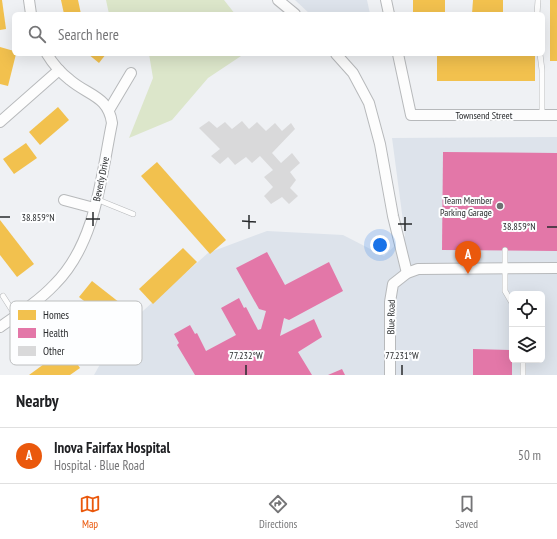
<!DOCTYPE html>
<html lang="en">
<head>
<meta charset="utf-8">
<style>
  body { margin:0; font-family:"PT Sans Narrow",sans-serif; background:#f6f6f6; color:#202124 }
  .controls { position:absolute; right:12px; bottom:12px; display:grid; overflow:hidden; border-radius:6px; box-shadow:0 4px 16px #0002 }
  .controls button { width:36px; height:36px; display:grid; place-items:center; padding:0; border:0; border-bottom:1px solid #e0e0e0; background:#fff; color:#202124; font:20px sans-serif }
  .you { position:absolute; left:380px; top:245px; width:14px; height:14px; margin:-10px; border:3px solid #fff; border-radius:50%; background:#1a73e8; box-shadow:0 0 0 6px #1a73e833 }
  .badge { display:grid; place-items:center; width:26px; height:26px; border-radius:50%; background:#ea580c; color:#fff; font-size:13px; font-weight:700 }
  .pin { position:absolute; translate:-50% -33px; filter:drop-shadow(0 1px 2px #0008) }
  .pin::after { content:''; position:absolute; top:21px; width:14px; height:12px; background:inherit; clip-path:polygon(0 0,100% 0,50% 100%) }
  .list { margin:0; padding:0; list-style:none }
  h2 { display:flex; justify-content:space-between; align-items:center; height:52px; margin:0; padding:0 16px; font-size:17px }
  h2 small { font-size:13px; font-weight:400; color:#757577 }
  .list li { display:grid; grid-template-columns:26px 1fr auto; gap:12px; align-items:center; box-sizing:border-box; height:56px; padding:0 16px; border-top:1px solid #e0e0e0 }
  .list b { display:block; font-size:15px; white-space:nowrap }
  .list p { margin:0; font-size:13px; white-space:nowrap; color:#757577 }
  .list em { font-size:13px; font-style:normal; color:#757577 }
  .icon { flex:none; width:22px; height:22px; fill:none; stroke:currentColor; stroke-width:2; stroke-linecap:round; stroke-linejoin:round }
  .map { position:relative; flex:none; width:557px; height:375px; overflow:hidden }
  .search { position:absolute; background:#fff; box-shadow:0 4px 16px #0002; left:12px; right:12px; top:12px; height:44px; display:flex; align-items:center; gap:10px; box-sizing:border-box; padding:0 14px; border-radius:6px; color:#757577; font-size:15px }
  .sheet { height:108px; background:#fff }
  nav { display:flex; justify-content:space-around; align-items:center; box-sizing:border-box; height:56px; border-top:1px solid #e0e0e0; background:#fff; font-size:11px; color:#757577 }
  nav a { display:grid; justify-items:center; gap:2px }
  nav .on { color:#ea580c }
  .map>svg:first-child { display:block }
</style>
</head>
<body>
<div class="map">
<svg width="557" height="375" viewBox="0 0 557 375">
  <rect width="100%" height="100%" fill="#eff1f4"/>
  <g fill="#dde3eb" fill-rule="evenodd">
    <polygon points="295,0 367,0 370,14 310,14"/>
    <path d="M557,137V375H94L117,334L208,253L267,231L343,235L384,256L405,236L392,138ZM512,294H542V360H512Z"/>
  </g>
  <g fill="#dce6ca">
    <polygon points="106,0 224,0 235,14 109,14"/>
    <polygon points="149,54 244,54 208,78 172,120 129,138 153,78"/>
  </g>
  <g fill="#f2c14e">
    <polygon points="0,0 2,0 6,29 0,30"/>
    <polygon points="61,0 78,0 81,14 64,14"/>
    <rect x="413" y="0" width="32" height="14"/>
    <polygon points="473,0 503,0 503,14 472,14"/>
    <rect x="550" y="0" width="7" height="61"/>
    <polygon points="0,47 14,51 14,54 16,54 8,86 0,84"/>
    <polygon points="88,54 106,54 99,63"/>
    <rect x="437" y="54" width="98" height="27"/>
    <polygon points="58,107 69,120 40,145 29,132"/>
    <polygon points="26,143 37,158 14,174 3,159"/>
    <polygon points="157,162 226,240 210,254 141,176"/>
    <polygon points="0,220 34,264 17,277 0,255"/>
    <polygon points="183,248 197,262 153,304 139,289"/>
    <polygon points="92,281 129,310 116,326 79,297"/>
    <polygon points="66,348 80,368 70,375 29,375"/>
  </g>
  <g fill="#e377a8">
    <polygon points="443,152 557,153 557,251 442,250"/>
    <polygon points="267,252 285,285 329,262 343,291 289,320 284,318 280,336 314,319 322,337 298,352 312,375 195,375 177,345 179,343 174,334 190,325 195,334 197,333 206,351 236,335 221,308 239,298 244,308 246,307 258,330 261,329 266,311 259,309 236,268"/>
    <polygon points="473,349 512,350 512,375 473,375"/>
    <polygon points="342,369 345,375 328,375"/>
  </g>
  <polygon fill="#d9d9da" points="209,121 217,128 225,122 232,129 242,121 249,129 257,122 266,131 275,123 282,131 291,123 295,129 272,153 281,163 292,153 300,163 290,172 296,180 290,188 298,196 289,204 282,197 271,204 264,196 273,187 264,177 273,170 260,156 252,163 246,157 235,165 228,157 220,164 211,156 220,149 199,128"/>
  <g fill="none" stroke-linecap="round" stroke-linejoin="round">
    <defs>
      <g id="lane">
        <polyline points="537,14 538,0"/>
        <polyline points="540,54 542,70 542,115"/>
        <polyline points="96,199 133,214"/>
        <polyline points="505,250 505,291 512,303"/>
        <polyline points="3,296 28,335"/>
        <polyline points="523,375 523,360"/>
      </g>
      <g id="street">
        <polyline points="29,0 31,14"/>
        <polyline points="278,0 295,14"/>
        <polyline points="386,0 389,14"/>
        <polyline points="336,54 353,73 369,103 380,144 393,216 407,273"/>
        <polyline points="398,54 411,115 557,115"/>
        <polyline points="109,110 131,73"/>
        <polyline points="0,122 59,70"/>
        <polyline points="64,200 94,208"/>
        <path d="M0,327C19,314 39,301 55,284C96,243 101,177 112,123C108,96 89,96 70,80C61,73 53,64 47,54"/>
        <polyline points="390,375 390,302 393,284 407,273 418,269 557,268"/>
      </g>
    </defs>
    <use href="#lane" stroke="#b7b9bb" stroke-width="6"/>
    <use href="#street" stroke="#b7b9bb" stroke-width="12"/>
    <use href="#lane" stroke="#fdfdfd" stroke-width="5"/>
    <use href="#street" stroke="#fdfdfd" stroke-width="10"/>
  </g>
  <path fill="none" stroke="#292b2d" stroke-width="1.5" d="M0,217H10M86,219H100M242,221L256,222M398,224H412M93,226V212M547,227H557M249,229V215M405,231V217M246,375V365M402,375V365"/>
  <circle fill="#6e7073" stroke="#fdfeff" stroke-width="1.5" cx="500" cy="206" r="4"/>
  <g text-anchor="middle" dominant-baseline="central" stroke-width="4" stroke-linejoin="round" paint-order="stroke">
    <g font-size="10" fill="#292b2d" stroke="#fdfeff">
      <text x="484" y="115">Townsend Street</text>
      <text transform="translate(101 179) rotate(-78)">Beverly Drive</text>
      <text transform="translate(391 317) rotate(-89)">Blue Road</text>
    </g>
    <g font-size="10" fill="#292b2d" stroke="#fdfeff" text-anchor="end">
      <text x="492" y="200">Team Member<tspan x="492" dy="12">Parking Garage</tspan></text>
    </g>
  </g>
  <rect x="10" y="301" width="132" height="64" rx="6" fill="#fdfeff" stroke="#bdbfc0" stroke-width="1"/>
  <rect x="18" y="310" width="18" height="10" fill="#f2c14e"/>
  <rect x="18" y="328" width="18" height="10" fill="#e377a8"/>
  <rect x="18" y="346" width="18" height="10" fill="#d9d9da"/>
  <g font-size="11" fill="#292b2d">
    <text x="43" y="319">Homes</text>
    <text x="43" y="337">Health</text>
    <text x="43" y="355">Other</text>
  </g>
  <g font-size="10" text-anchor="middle" fill="#292b2d" stroke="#fdfeff" stroke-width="4" stroke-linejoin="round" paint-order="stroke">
    <text x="38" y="221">38.859°N</text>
    <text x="519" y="230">38.859°N</text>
    <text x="246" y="359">77.232°W</text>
    <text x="402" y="359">77.231°W</text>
  </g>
</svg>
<div class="controls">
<button><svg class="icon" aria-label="locate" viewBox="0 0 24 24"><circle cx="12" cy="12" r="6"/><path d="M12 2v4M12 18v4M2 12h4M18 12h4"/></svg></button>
<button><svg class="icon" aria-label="layers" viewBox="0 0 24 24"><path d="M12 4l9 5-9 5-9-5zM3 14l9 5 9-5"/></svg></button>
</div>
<div class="you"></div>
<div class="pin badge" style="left:468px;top:274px">A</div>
<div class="search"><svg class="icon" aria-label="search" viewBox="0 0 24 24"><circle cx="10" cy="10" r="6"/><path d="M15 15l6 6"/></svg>Search here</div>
</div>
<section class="sheet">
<h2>Nearby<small></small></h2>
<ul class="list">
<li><span class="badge">A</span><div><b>Inova Fairfax Hospital</b><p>Hospital · Blue Road</p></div><em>50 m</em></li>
</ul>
</section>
<nav>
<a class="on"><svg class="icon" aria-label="map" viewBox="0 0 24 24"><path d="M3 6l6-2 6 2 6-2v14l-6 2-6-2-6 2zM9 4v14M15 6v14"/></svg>Map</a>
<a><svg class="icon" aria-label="directions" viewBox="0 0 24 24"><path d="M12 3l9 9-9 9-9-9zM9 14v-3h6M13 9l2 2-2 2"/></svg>Directions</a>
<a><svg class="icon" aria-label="saved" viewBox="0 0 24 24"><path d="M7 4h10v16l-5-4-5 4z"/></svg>Saved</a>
</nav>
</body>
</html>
